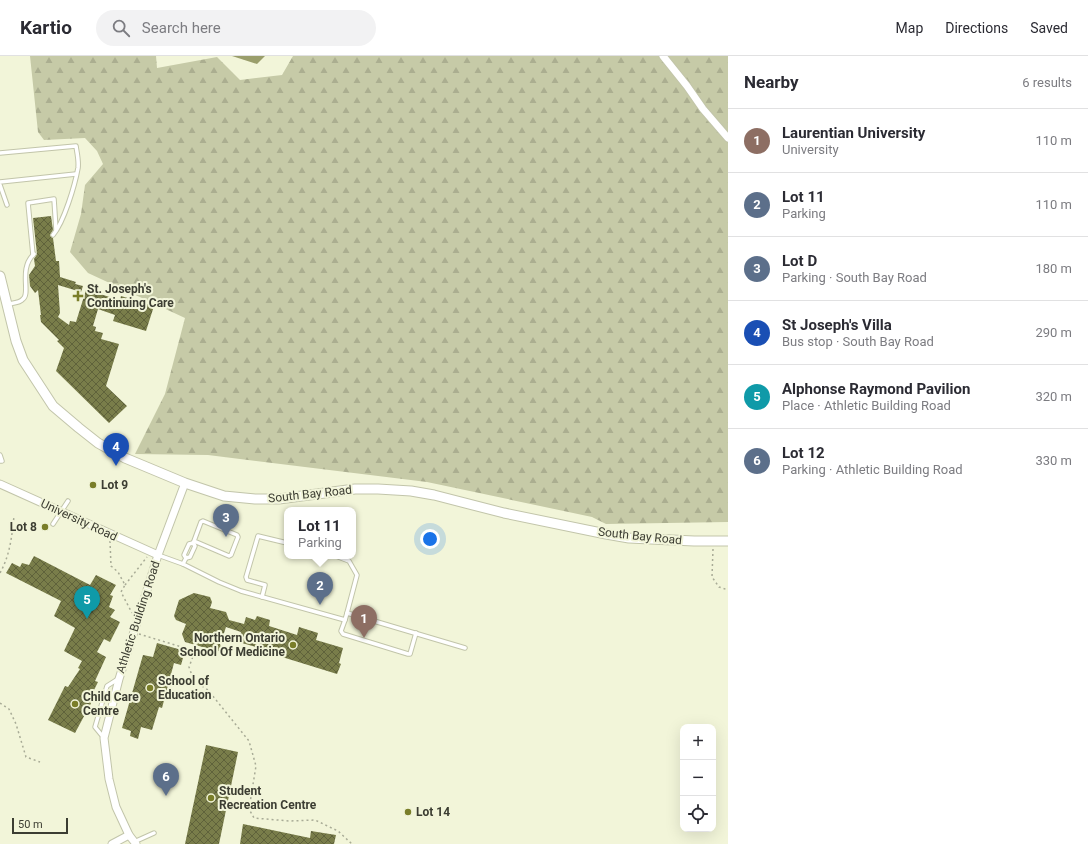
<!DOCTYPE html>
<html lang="en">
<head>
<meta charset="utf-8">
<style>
  body { margin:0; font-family:Roboto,sans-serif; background:#f2f2f3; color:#2b2b33 }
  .controls { position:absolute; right:12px; bottom:12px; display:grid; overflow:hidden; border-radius:8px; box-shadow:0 4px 16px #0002 }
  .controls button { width:36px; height:36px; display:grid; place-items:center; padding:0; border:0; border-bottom:1px solid #e1e1e2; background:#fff; color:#2b2b33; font:20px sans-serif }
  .scale { position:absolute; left:12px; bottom:10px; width:56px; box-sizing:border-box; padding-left:4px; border:2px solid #3c3d32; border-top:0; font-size:11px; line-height:14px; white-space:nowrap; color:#3c3d32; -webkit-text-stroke:3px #f2f5d9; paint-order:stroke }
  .you { position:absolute; left:430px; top:483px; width:14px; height:14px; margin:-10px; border:3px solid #fff; border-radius:50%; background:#1a73e8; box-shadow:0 0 0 6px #1a73e833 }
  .badge { display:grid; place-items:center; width:26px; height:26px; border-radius:50%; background:#0b8043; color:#fff; font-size:13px; font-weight:700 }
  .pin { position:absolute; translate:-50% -33px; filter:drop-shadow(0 1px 2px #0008) }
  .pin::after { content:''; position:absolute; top:21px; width:14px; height:12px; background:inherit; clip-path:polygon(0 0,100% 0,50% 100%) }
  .popup { position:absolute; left:284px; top:451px; width:72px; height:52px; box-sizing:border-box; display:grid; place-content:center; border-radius:8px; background:#fff; filter:drop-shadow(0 1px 3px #0005); font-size:13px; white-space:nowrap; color:#7c7c81 }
  .popup b { font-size:15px; color:#2b2b33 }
  .popup::after { content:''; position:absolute; left:50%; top:100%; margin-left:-8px; border:8px solid transparent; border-top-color:#fff }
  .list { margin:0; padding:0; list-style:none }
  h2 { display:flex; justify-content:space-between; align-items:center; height:52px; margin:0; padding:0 16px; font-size:17px }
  h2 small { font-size:13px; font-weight:400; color:#7c7c81 }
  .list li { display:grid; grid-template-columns:26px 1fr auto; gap:12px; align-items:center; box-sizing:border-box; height:64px; padding:0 16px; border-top:1px solid #e1e1e2 }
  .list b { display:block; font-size:15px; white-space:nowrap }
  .list p { margin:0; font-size:13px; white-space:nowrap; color:#7c7c81 }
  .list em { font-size:13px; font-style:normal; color:#7c7c81 }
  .icon { flex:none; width:22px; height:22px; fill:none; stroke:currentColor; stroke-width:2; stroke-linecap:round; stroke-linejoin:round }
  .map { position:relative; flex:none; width:728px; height:788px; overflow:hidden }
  header { display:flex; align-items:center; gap:24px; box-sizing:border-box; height:56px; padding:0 20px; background:#fff; border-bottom:1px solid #e1e1e2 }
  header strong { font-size:19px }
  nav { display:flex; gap:22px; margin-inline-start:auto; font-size:14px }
  .search { width:280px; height:36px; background:#f2f2f3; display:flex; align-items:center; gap:10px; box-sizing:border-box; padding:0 14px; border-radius:22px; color:#7c7c81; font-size:15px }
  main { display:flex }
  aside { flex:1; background:#fff }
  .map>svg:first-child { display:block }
</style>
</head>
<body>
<header>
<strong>Kartio</strong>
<div class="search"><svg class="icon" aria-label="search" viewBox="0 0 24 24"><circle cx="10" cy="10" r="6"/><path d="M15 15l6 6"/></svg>Search here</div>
<nav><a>Map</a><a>Directions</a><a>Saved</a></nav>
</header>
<main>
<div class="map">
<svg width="728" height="788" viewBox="0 0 728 788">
  <defs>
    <pattern id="forest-firs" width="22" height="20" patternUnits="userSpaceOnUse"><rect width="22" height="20" fill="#c6caa7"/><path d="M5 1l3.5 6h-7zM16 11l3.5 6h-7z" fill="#abae90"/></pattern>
    <pattern id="water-ripples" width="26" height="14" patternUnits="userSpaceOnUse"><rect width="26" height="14" fill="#9a9e6b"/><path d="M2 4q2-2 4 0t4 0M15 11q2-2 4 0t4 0" fill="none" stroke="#7f8259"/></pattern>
    <pattern id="building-cross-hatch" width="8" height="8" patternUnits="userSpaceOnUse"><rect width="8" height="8" fill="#797d4a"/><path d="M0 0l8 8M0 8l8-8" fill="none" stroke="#5f623b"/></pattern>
  </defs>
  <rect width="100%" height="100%" fill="#f2f5d9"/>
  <polygon fill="url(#forest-firs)" points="30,0 156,0 157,12 217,1 240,24 282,19 293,0 728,0 728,466 606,468 592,461 427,426 208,399 135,398 165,338 185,262 88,217 70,196 81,158 85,129 103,108 97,95 85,82 44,84 38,76"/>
  <polygon fill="url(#water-ripples)" points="232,0 265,0 257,8"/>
  <g fill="url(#building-cross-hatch)">
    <polygon points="51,160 53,174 50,179 51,181 53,182 56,205 59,205 60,221 76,226 75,228 83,230 81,236 58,229 60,257 58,261 69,269 70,265 76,266 86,234 120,244 121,240 154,250 146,275 113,265 115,259 98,253 93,270 96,271 95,275 103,277 101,283 119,288 106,330 127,350 109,367 56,315 64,292 57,285 59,284 41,266 40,259 41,259 38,234 35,237 30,230 29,219 35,210 34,203 37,198 33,162"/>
    <polygon points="34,500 90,529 96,519 116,529 110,539 113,540 109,551 115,554 110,561 120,566 110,586 104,583 97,596 106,601 95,625 98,626 93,636 96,638 75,677 48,664 65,630 68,631 80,613 78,612 82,605 64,595 75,572 54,560 61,545 6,517 12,507 20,511 22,507 29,509"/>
    <polygon points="194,537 210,541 212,546 210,552 226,556 229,564 244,568 246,561 255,564 257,560 270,564 269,570 297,579 299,571 318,577 316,584 343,592 339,607 341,608 337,618 266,596 267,594 242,587 244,581 240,580 241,576 226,571 220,589 223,593 214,597 213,594 185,586 182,578 186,568 176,564 174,560 179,544"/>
    <polygon points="157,587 185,595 181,609 174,607 162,652 159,651 152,674 141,671 138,683 130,680 131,675 122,672 143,599 153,601"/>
    <polygon points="206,689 238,696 219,788 185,788"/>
    <polygon points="243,768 310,782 311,775 336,779 334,788 240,788"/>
  </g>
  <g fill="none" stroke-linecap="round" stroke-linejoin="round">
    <defs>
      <g id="lane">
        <path d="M0,97L76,90C77,97 79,105 78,112C75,129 64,166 53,179"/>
        <polyline points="0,126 76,118"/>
        <polyline points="0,129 7,149"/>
        <polyline points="33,199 28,147 54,143 56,174"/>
        <path d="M8,248C13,247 20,247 23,243C31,237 18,213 34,198"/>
        <polyline points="0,399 2,405 0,405"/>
        <polyline points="53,468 68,445"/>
        <polyline points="158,499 183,508 219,526 241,535 345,564 347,557 465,592"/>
        <polyline points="336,500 349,505 357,519 347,557"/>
        <polyline points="186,502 190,501 195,490 193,487 194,485 201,466 203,465 237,479 238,481 231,499 229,500 194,485"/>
        <polyline points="183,508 186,502 184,499 189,488 193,487"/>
        <polyline points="262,541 265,529 247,524 246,521 258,480 287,487"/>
        <polyline points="345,564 341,575 343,578 408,598 410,598 416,577"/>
        <polyline points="104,682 95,671 107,630 118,623"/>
        <polyline points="134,786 154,777"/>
      </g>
      <g id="street">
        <polyline points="663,0 687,30 703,53 728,82"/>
        <polyline points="0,428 158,499"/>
        <polyline points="112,788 129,779"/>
        <polyline points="136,788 129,779 116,751 109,723 104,682 119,623 137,566 158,499 185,427"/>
      </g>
      <polyline id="secondary" points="0,220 16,285 23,304 53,350 79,372 98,387 125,402 185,427 224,440 255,443 279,443 355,433 378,433 411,435 434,439 504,457 606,478 629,482 694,485 728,485"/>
    </defs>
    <use href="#lane" stroke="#c2c5aa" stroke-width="5.5"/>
    <use href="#street" stroke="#c2c5aa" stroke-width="9"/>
    <use href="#secondary" stroke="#c2c5aa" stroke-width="11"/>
    <g stroke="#a8ab96" stroke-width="1.5" stroke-dasharray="2 3" stroke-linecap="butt">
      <polyline points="110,485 111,510 118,516 125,529 121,536 132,557"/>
      <polyline points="713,493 712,521 719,531 728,534"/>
      <path d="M0,517C10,499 12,480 14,460"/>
      <polyline points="125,529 147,501"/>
      <polyline points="139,578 195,595 189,611 194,625 208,634 249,685 256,710 249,753 254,762 289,765 315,764 338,775 352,788"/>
      <polyline points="0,647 9,653 16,668 26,701 40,706"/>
    </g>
    <use href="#lane" stroke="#fff" stroke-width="3.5"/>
    <use href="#street" stroke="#fff" stroke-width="7"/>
    <use href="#secondary" stroke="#fff" stroke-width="9"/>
  </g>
  <g fill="#7a7e29" stroke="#f2f5d9" stroke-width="1.5">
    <path d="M76 234h4v4h4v4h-4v4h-4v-4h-4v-4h4z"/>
    <circle cx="93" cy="429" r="4"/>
    <circle cx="45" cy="471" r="4"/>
    <circle cx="293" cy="589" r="4"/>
    <circle cx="150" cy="632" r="4"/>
    <circle cx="75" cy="648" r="4"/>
    <circle cx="211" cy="742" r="4"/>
    <circle cx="408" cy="756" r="4"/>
  </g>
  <g text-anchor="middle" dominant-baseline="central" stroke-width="4" stroke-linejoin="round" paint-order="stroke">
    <g font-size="12" font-weight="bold" fill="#3c3d32" stroke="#f2f5d9" text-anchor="start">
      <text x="87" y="233">St. Joseph's<tspan x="87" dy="14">Continuing Care</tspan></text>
      <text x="101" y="429">Lot 9</text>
      <text x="37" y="471" text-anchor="end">Lot 8</text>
      <text x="285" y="582" text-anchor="end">Northern Ontario<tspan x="285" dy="14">School Of Medicine</tspan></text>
      <text x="158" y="625">School of<tspan x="158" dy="14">Education</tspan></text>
      <text x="83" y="641">Child Care<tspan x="83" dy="14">Centre</tspan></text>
      <text x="219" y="735">Student<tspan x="219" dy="14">Recreation Centre</tspan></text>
      <text x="416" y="756">Lot 14</text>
    </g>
    <g font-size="12" fill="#3c3d32" stroke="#f2f5d9">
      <text transform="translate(310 438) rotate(-6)">South Bay Road</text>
      <text transform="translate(79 464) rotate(25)">University Road</text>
      <text transform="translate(640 480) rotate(6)">South Bay Road</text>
      <text transform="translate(138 561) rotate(-72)">Athletic Building Road</text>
    </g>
  </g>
</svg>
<div class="controls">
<button>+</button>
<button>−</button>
<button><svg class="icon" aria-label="locate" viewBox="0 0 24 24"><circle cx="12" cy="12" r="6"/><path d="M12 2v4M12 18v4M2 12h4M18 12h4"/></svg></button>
</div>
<div class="scale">50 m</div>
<div class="you"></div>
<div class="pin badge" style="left:364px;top:582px;background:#8d6e63">1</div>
<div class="pin badge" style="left:320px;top:549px;background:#5c6f8a">2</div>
<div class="popup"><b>Lot 11</b>Parking</div>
<div class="pin badge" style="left:226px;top:481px;background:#5c6f8a">3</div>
<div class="pin badge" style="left:116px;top:410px;background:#1a4fb4">4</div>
<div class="pin badge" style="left:87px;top:563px;background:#0f9aa8">5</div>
<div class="pin badge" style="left:166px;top:740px;background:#5c6f8a">6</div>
</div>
<aside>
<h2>Nearby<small>6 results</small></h2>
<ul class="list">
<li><span class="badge" style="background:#8d6e63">1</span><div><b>Laurentian University</b><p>University</p></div><em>110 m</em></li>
<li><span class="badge" style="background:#5c6f8a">2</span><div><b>Lot 11</b><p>Parking</p></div><em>110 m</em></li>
<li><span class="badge" style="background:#5c6f8a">3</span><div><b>Lot D</b><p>Parking · South Bay Road</p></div><em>180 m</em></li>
<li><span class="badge" style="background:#1a4fb4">4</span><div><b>St Joseph's Villa</b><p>Bus stop · South Bay Road</p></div><em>290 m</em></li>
<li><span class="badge" style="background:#0f9aa8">5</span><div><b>Alphonse Raymond Pavilion</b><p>Place · Athletic Building Road</p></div><em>320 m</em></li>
<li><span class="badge" style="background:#5c6f8a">6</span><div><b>Lot 12</b><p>Parking · Athletic Building Road</p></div><em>330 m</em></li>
</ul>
</aside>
</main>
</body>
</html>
